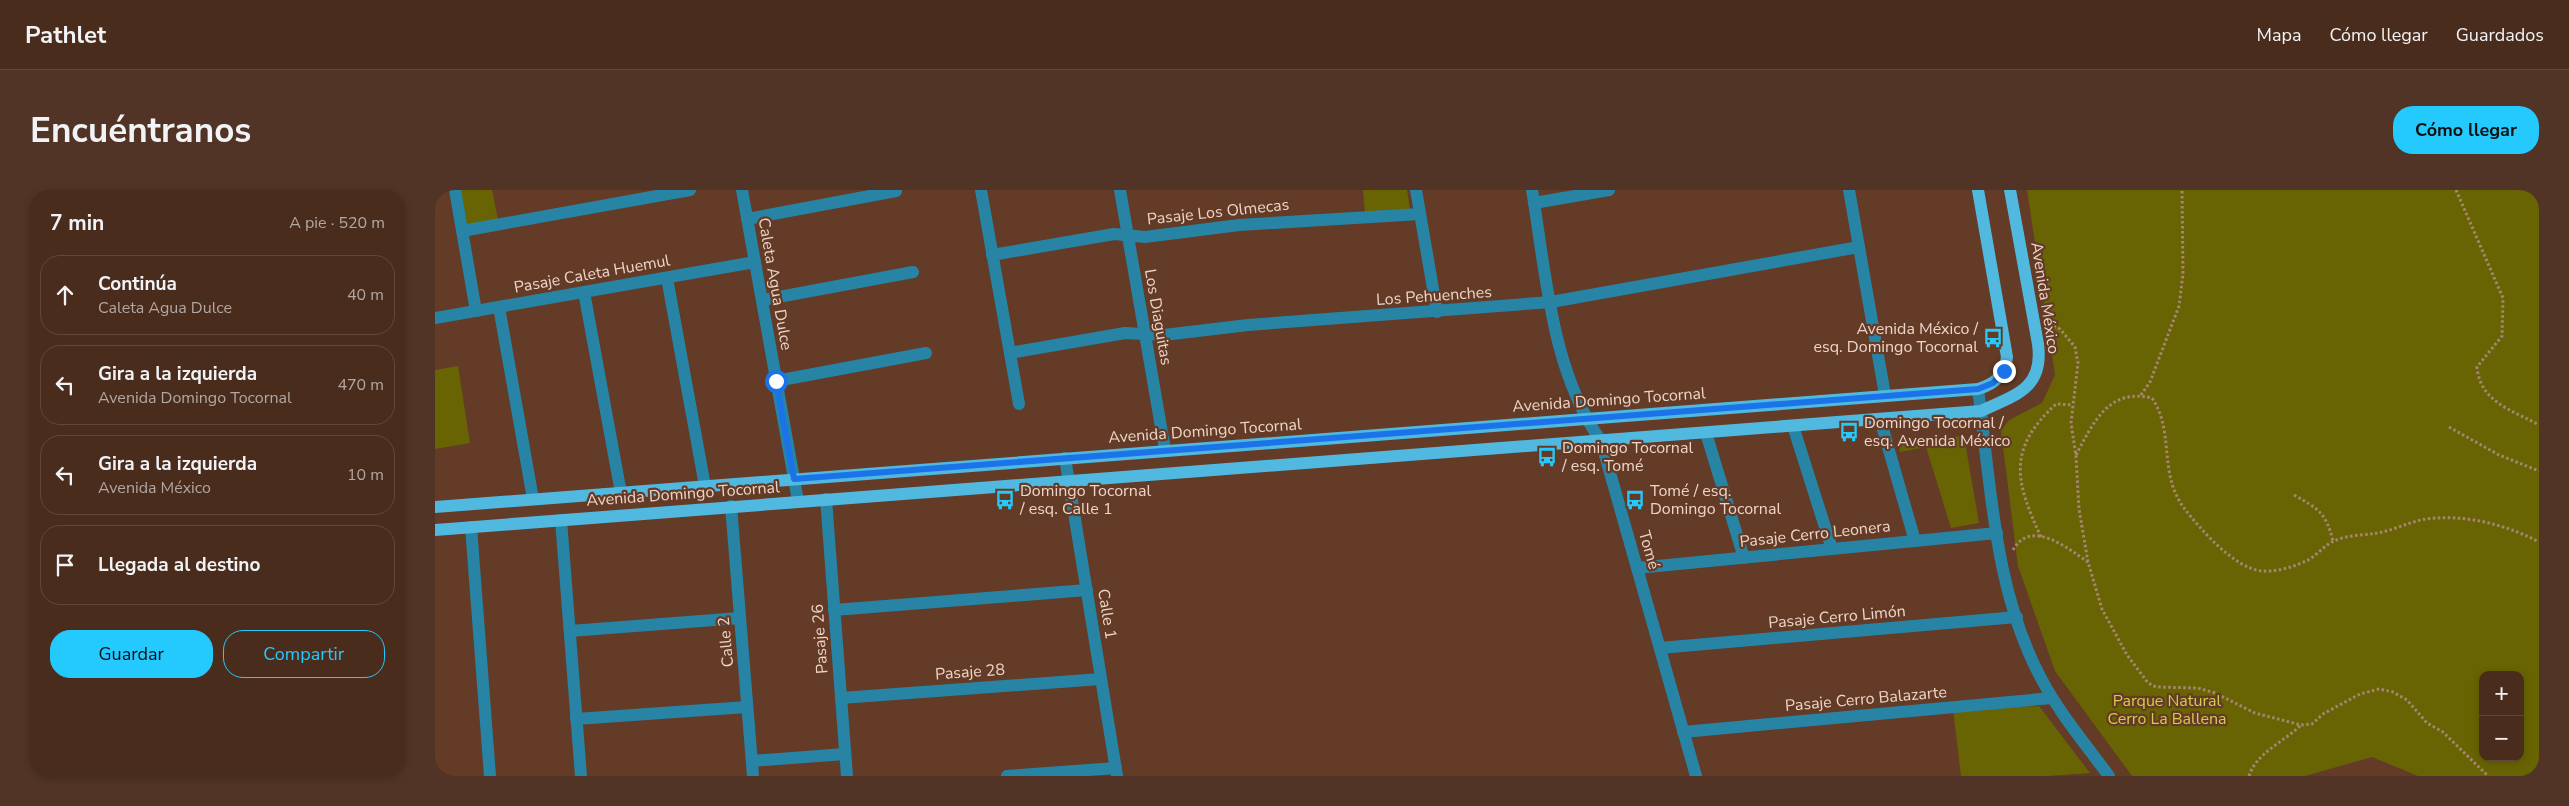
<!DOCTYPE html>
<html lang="es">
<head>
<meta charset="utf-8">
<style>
  body { margin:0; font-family:"Nunito Sans",sans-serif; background:#513425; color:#f1f3f6 }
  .controls { position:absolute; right:15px; bottom:15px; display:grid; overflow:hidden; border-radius:10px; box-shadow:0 2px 8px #0003 }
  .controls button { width:45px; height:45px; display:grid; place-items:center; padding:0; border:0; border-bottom:1px solid #61483b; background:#4a2c1c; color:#f1f3f6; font:25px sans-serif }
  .stop { position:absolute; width:15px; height:15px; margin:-11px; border:4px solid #1a73e8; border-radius:50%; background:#fff }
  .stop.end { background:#1a73e8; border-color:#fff; box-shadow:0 1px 5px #0008 }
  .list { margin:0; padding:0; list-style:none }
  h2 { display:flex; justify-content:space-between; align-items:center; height:65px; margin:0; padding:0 20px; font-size:21px }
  h2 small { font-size:16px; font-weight:400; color:#b2a7a3 }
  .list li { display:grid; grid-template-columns:32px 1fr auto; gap:15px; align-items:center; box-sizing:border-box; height:80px; margin:0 10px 10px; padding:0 10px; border:1px solid #61483b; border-radius:20px }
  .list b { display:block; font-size:19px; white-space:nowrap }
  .list p { margin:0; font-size:16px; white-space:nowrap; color:#b2a7a3 }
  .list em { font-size:16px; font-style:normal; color:#b2a7a3 }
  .actions { display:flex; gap:10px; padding:15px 20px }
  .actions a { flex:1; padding:11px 0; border:1px solid #24c9fe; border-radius:20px; text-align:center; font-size:18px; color:#24c9fe }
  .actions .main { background:#24c9fe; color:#111 }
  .icon { flex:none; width:28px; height:28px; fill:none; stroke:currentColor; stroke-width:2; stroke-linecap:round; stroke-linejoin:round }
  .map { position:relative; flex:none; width:2104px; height:586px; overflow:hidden; border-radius:20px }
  header { display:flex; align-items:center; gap:30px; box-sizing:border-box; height:70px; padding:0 25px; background:#4a2c1c; border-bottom:1px solid #61483b }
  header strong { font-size:24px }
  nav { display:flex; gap:28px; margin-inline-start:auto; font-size:18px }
  .intro { display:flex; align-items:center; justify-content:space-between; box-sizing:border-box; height:120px; padding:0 30px }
  h1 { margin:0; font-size:35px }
  .button { padding:12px 22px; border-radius:20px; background:#24c9fe; color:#111; font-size:18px; font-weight:700 }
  main { display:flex; gap:30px; padding:0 30px }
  aside { flex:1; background:#4a2c1c; border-radius:20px; box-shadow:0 2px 8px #0003 }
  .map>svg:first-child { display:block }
</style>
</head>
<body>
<header>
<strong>Pathlet</strong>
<nav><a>Mapa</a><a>Cómo llegar</a><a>Guardados</a></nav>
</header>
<div class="intro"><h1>Encuéntranos</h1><a class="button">Cómo llegar</a></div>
<main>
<aside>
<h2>7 min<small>A pie · 520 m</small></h2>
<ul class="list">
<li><svg class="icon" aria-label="ahead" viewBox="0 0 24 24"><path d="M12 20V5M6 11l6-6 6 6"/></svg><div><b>Continúa</b><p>Caleta Agua Dulce</p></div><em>40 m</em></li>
<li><svg class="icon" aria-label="left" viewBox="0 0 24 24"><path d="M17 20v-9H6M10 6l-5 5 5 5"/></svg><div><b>Gira a la izquierda</b><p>Avenida Domingo Tocornal</p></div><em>470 m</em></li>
<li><svg class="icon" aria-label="left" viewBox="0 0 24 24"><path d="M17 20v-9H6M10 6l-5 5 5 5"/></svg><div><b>Gira a la izquierda</b><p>Avenida México</p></div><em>10 m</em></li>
<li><svg class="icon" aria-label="arrive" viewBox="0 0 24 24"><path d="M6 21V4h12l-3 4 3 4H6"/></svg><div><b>Llegada al destino</b></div></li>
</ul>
<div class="actions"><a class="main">Guardar</a><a>Compartir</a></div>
</aside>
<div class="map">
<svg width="2104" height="586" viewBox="0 0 2104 586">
  <rect width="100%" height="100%" fill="#633b26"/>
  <g fill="#686403" fill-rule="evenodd">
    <polygon points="23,0 57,0 63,30 30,36"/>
    <polygon points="928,0 972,0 975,19 930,22"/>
    <path d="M1592,0H2104V586H1983L1937,567L1870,586H1697L1620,481L1583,376L1566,241L1574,230L1607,213L1620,185ZM2048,485H2085V567H2048Z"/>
    <polygon points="23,176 35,253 0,259 0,180"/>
    <polygon points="1529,246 1544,333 1516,338 1491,257 1465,262 1464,251"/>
    <polygon points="1604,516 1655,583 1612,586 1526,586 1518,519"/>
  </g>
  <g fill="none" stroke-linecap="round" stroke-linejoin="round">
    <g stroke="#a68574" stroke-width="3" stroke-dasharray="2.5 2.5" stroke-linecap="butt">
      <path d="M2021,0L2068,108L2067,146L2042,177C2045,212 2077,220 2104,235"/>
      <polyline points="1614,134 1625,139 1640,157 1643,173 1636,233 1641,266 1644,319 1653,372 1667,419 1692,465 1713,493 1721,497 1763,498 1780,503 1820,523 1866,535 1877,534 1888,524 1925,504 1944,499 1958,502 1972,510 1992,533 2008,542 2053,586"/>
      <polyline points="1706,205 1715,192 1744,116 1748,84 1747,0"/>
      <polyline points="2014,237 2064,265 2104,281"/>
      <path d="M1641,265C1659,231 1674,198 1717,208C1740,242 1723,283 1749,318C1765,339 1800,379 1827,381C1842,382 1858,377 1871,371C1882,366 1889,355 1899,351C1912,345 1929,345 1943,343C1959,340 1974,332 1991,329C2029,324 2070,334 2104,352"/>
      <path d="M1859,305C1884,319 1891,323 1898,351"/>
      <path d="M1606,347C1580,291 1572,259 1621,214L1638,215"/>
      <path d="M1578,360C1596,328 1632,358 1653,372"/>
      <path d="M1814,586C1821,563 1850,551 1866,535"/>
    </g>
    <g stroke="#2884a5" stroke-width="12">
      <polyline points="20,0 41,121"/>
      <polyline points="307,0 363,311"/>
      <polyline points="546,0 584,214"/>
      <polyline points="685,0 730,260"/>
      <polyline points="981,0 1002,122"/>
      <path d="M1097,0C1111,83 1116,180 1166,251L1261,586"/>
      <polyline points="1414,0 1450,205"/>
      <polyline points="1099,13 1174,0"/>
      <polyline points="312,29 461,1"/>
      <polyline points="27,41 255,0"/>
      <polyline points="557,65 679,44 710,47 804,35 985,24"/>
      <polyline points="232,88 270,296"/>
      <polyline points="149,102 186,303"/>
      <polyline points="327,110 478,82"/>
      <polyline points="64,117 98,309"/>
      <polyline points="0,128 320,72"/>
      <polyline points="575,163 690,143 729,145 813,135 1116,112 1424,57"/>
      <polyline points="341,191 491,163"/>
      <path d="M1543,199C1556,296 1559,402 1607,490C1625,524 1651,555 1674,586"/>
      <polyline points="1445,229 1480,351"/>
      <polyline points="1358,236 1397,359"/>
      <polyline points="1271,243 1309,368"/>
      <polyline points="630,268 682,586"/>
      <polyline points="391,309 412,586"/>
      <polyline points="296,316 318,586"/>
      <polyline points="126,330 146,586"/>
      <polyline points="36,337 55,586"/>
      <polyline points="1202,378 1562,343"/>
      <polyline points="399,420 652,400"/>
      <polyline points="135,441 305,428"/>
      <polyline points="1225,458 1582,427"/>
      <polyline points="406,508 666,489"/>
      <polyline points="141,529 312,517"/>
      <polyline points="1248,542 1617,508"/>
      <polyline points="317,571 410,564"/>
      <polyline points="572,586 681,578"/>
    </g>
    <g stroke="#51b8df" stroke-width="12">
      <path d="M0,317L1543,199C1560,194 1570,185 1572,167L1543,0"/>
      <path d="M0,340L1546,221C1581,205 1609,198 1603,154L1575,0"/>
    </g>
  </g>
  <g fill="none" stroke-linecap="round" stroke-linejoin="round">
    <polyline stroke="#1a73e8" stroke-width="6" points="341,191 359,289 1543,199 1558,193 1569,181"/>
  </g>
  <defs>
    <symbol id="bus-bare" viewBox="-9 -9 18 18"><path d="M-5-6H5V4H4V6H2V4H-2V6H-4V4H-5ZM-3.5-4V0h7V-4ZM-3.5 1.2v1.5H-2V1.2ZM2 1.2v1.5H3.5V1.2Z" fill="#24c9fe" stroke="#633b26" stroke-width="2.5" paint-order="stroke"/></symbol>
  </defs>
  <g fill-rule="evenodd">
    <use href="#bus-bare" x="1544" y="134" width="28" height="28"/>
    <use href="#bus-bare" x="1400" y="228" width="28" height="28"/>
    <use href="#bus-bare" x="1098" y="253" width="28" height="28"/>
    <use href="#bus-bare" x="556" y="296" width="28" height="28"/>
    <use href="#bus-bare" x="1186" y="296" width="28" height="28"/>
  </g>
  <g text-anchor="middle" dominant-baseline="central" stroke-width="4.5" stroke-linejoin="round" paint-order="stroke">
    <g font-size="16" fill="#eed4c8" stroke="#633b26">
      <text transform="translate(783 22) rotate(-6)">Pasaje Los Olmecas</text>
      <text transform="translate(157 84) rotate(-10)">Pasaje Caleta Huemul</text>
      <text transform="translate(340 94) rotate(80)">Caleta Agua Dulce</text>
      <text transform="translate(999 106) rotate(-4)">Los Pehuenches</text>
      <text transform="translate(1610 108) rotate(81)">Avenida México</text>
      <text transform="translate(723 127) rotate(80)">Los Diaguitas</text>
      <text transform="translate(1174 210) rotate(-4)">Avenida Domingo Tocornal</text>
      <text transform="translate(770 241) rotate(-4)">Avenida Domingo Tocornal</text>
      <text transform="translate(248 304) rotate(-4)">Avenida Domingo Tocornal</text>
      <text transform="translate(1380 344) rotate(-6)">Pasaje Cerro Leonera</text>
      <text transform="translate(1214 360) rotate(74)">Tomé</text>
      <text transform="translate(672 424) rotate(81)">Calle 1</text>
      <text transform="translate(1402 427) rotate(-5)">Pasaje Cerro Limón</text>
      <text transform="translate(385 449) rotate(-94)">Pasaje 26</text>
      <text transform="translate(291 452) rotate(-95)">Calle 2</text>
      <text transform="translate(535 482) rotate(-4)">Pasaje 28</text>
      <text transform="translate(1431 509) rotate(-5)">Pasaje Cerro Balazarte</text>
    </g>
    <g font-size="16" fill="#eed4c8" stroke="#633b26" text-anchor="start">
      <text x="1543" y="139" text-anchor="end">Avenida México /<tspan x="1543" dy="18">esq. Domingo Tocornal</tspan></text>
      <text x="1429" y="233">Domingo Tocornal /<tspan x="1429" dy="18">esq. Avenida México</tspan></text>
      <text x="1127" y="258">Domingo Tocornal<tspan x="1127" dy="18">/ esq. Tomé</tspan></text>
      <text x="585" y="301">Domingo Tocornal<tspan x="585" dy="18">/ esq. Calle 1</tspan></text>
      <text x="1215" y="301">Tomé / esq.<tspan x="1215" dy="18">Domingo Tocornal</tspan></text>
    </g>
    <g font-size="16" fill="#d3cd4b" stroke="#633b26">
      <text x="1732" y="511">Parque Natural<tspan x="1732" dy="18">Cerro La Ballena</tspan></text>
    </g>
  </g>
</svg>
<div class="controls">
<button>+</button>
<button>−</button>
</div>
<div class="stop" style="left:341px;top:191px"></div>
<div class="stop end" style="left:1569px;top:181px"></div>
</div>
</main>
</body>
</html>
